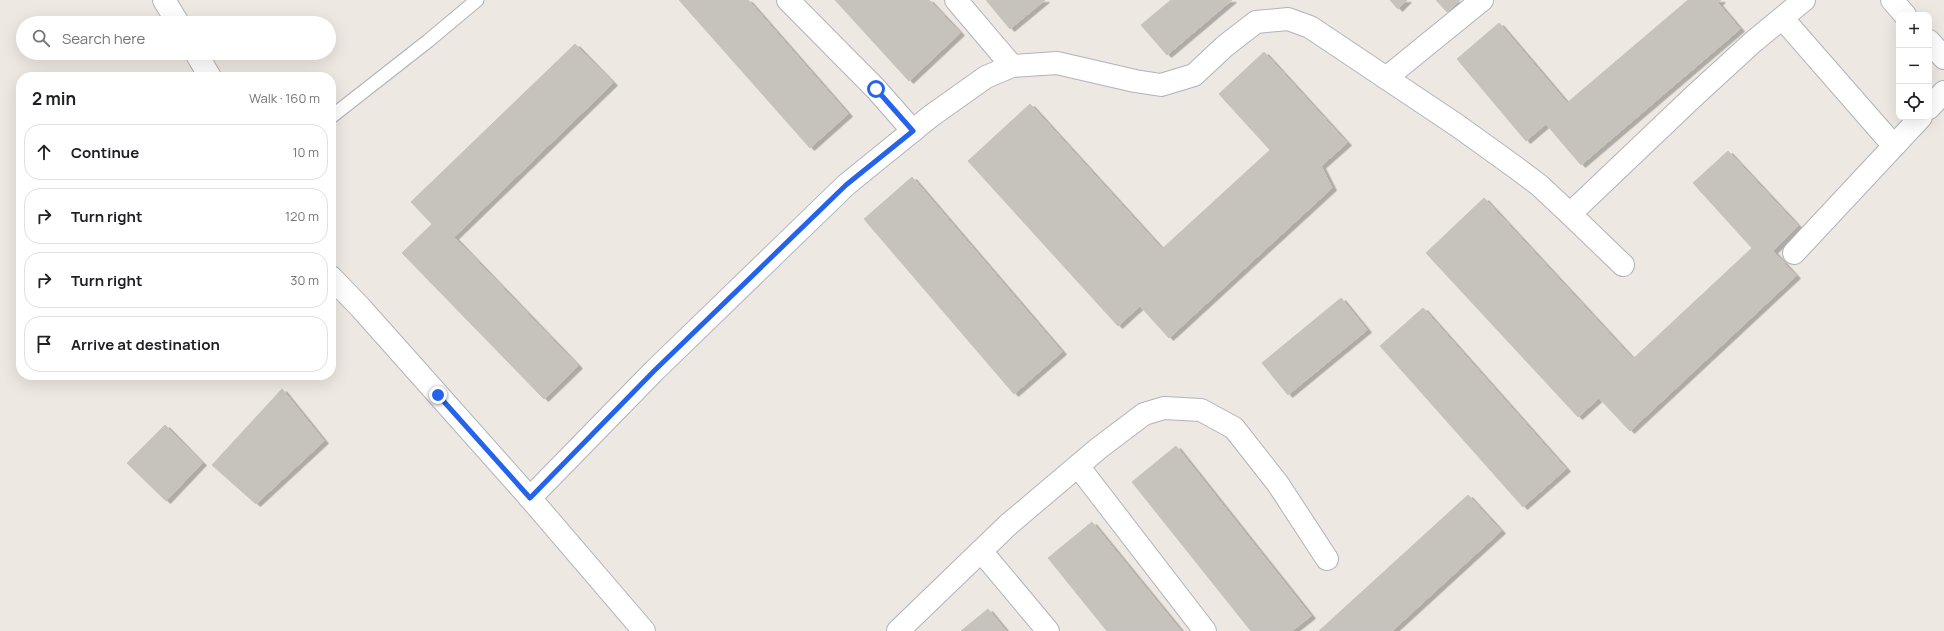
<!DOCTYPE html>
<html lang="en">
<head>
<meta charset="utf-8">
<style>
  body { margin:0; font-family:Manrope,sans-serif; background:#f2f2f2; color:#202124 }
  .controls { position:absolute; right:12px; top:12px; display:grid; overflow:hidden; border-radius:8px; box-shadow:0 4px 16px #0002 }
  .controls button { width:36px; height:36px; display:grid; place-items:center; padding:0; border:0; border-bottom:1px solid #e0e0e0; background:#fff; color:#202124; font:20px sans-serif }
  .stop { position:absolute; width:12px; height:12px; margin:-9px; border:3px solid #2563eb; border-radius:50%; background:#fff }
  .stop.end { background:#2563eb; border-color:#fff; box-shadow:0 1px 4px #0008 }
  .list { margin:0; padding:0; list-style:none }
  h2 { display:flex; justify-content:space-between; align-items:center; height:52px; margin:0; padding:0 16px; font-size:17px }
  h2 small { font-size:13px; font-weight:400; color:#757577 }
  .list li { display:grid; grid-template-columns:26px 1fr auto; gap:12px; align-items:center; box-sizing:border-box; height:56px; margin:0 8px 8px; padding:0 8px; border:1px solid #e0e0e0; border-radius:16px }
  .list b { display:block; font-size:15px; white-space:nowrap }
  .list em { font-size:13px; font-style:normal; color:#757577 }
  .icon { flex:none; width:22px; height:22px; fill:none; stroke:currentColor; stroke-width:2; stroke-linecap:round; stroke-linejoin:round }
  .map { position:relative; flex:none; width:1944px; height:631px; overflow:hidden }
  .search { position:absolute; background:#fff; box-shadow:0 4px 16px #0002; left:16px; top:16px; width:320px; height:44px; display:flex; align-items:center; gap:10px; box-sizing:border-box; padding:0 14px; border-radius:22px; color:#757577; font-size:15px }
  .panel { position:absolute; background:#fff; box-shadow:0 4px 16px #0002; left:16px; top:72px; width:320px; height:308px; border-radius:16px }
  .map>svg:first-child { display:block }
</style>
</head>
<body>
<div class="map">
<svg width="1944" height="631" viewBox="0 0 1944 631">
  <defs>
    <filter id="shadow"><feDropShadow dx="4.5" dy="2.5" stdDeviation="0" flood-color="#0004"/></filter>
  </defs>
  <rect width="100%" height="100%" fill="#ede8e1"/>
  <g fill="#c6c2bc" stroke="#c9c4ba" filter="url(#shadow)">
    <polygon points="679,0 748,0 848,114 810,148"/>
    <polygon points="835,0 929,0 960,33 909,81"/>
    <polygon points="986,0 1045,0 1010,29"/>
    <polygon points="1171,0 1232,0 1167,55 1141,25"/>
    <polygon points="1390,0 1407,0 1398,9"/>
    <polygon points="1436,0 1460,0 1447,12"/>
    <polygon points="1688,0 1721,0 1718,3 1740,29 1581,165 1546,124 1526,141 1457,59 1499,23 1567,103"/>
    <polygon points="575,44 613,83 454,237 578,366 544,399 402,253 432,224 411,202"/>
    <polygon points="1264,52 1347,143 1321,166 1332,188 1169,338 1140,306 1118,326 968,161 1030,104 1162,249 1270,150 1219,94"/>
    <polygon points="1728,151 1798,226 1773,251 1796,276 1630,431 1599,398 1578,417 1426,253 1484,198 1633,359 1752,248 1693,183"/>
    <polygon points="912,177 1062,352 1014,394 864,219"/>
    <polygon points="1341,298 1367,330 1288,395 1262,363"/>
    <polygon points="1423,308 1566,469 1523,507 1380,346"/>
    <polygon points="282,389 324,441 256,504 212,465"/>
    <polygon points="165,425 202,463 166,501 127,463"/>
    <polygon points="1176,446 1311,616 1292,631 1251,631 1132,482"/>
    <polygon points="1468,495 1501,531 1392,631 1319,631"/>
    <polygon points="1092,522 1181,631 1107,631 1048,558"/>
    <polygon points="988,609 1006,631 961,631"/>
  </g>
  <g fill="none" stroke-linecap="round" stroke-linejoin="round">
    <defs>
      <polyline id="lane" points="331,117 428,41 477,0"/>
      <g id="street">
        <polyline points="164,0 178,23"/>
        <polyline points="788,0 876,89 913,131"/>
        <polyline points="956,0 1012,66"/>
        <polyline points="1892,0 1905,15"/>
        <polyline points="1783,19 1894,146"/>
        <polyline points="1929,41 1944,58"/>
        <polyline points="196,53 210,77"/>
        <polyline points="1386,78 1482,0"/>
        <polyline points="1929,108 1944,92"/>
        <polyline points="1570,214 1623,265"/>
        <polyline points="1794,253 1921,117"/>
        <polyline points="331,277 360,307 530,498 644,631"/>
        <polyline points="1078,466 1205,631"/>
        <polyline points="530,498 654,371 846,185 931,116 986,77 1012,66 1057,63 1135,81 1161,85 1194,75 1225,46 1256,22 1288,19 1310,27 1458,126 1515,167 1539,185 1570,214 1694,96 1753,42 1804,0"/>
        <polyline points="981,551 1048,631"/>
        <polyline points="898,631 1009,524 1099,448 1144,414 1164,408 1201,410 1234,428 1278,484 1327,559"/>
      </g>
    </defs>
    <use href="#lane" stroke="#b1b3bc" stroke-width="15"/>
    <use href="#street" stroke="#b1b3bc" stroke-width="24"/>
    <use href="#lane" stroke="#fff" stroke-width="13"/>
    <use href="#street" stroke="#fff" stroke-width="22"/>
  </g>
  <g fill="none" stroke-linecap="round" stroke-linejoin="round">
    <polyline stroke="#2563eb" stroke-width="5" points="438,395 530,498 654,371 846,185 913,131 876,89"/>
  </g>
</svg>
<div class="controls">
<button>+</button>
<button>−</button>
<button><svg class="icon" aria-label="locate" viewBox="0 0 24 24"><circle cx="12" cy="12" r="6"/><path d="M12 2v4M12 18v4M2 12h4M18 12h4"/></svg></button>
</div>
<div class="stop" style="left:876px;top:89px"></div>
<div class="stop end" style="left:438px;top:395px"></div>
<div class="search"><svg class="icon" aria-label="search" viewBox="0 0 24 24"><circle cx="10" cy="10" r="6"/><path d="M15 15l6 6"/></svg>Search here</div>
<section class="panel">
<h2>2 min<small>Walk · 160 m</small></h2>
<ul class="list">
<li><svg class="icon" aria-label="ahead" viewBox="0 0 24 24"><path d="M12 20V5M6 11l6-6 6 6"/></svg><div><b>Continue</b></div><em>10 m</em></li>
<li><svg class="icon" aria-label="right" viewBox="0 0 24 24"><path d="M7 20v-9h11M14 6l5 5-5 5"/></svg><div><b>Turn right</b></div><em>120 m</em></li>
<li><svg class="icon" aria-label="right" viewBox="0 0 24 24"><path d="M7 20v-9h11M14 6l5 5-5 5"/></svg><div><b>Turn right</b></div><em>30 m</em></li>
<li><svg class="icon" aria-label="arrive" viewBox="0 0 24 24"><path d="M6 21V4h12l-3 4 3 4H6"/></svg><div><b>Arrive at destination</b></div></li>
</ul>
</section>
</div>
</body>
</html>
